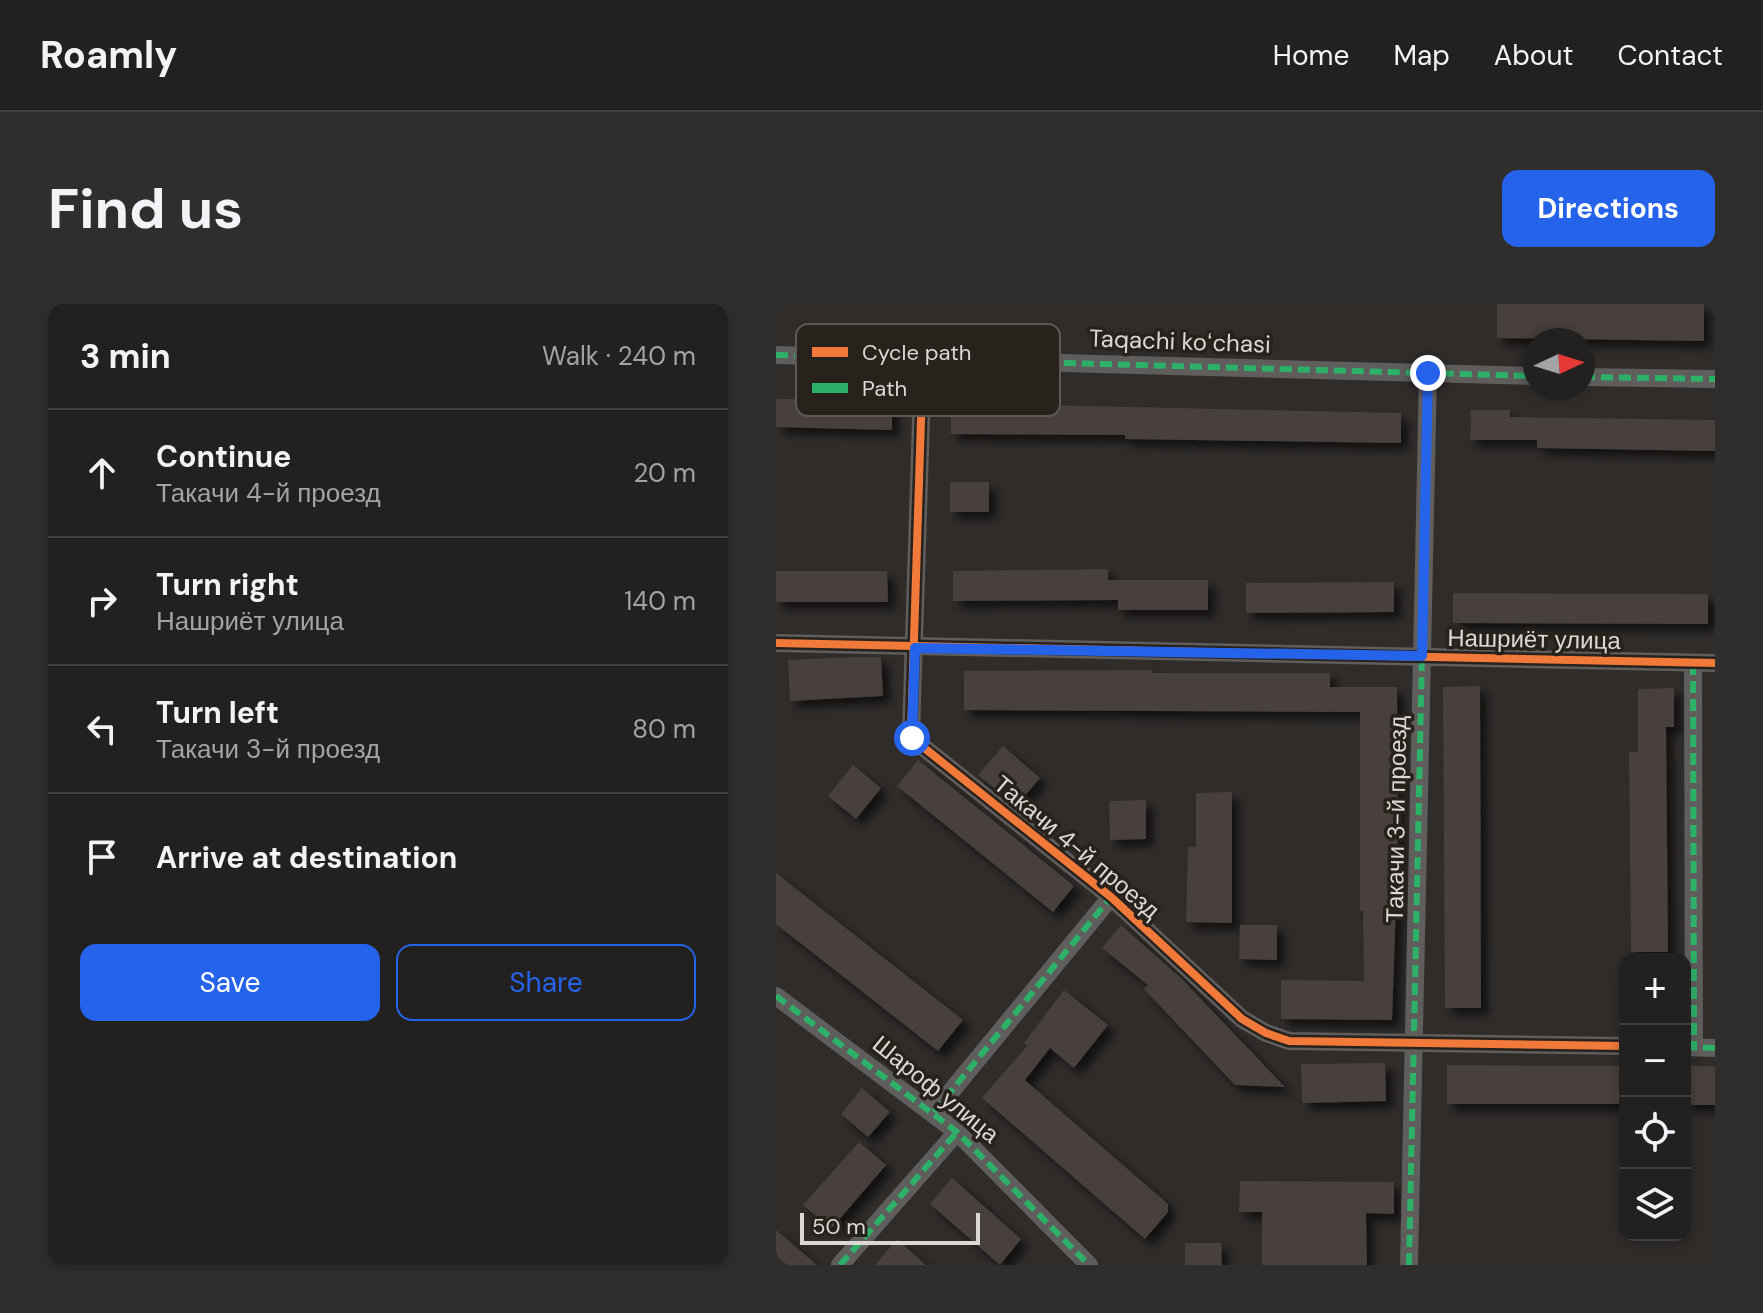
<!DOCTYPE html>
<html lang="en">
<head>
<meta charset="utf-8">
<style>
  body { margin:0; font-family:"DM Sans",sans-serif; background:#2f2e2d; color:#f1f3f6 }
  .controls { position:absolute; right:24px; bottom:24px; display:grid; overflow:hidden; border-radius:16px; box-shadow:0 4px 12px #0003 }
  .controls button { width:72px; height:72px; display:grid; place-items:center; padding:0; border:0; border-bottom:2px solid #403e3e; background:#232120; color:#f1f3f6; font:40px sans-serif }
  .compass { position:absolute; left:747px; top:24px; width:72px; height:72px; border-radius:50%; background:#232120; box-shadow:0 4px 12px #0003; rotate:86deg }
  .scale { position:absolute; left:24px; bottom:20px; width:180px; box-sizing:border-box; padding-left:8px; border:4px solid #dcd8d5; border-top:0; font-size:22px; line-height:28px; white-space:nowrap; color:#dcd8d5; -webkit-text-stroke:6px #28221d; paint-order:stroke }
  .stop { position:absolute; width:24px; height:24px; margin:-18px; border:6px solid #2563eb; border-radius:50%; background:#fff }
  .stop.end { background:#2563eb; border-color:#fff; box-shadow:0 2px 8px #0008 }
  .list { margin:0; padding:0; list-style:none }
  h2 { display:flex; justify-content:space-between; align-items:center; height:104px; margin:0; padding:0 32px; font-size:34px }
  h2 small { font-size:26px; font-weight:400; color:#a3a3a5 }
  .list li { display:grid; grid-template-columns:52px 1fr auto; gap:24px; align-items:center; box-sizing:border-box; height:128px; padding:0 32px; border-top:2px solid #403e3e }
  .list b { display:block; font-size:30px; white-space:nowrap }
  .list p { margin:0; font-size:26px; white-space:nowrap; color:#a3a3a5 }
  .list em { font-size:26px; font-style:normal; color:#a3a3a5 }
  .actions { display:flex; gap:16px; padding:24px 32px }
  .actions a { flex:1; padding:18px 0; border:2px solid #2563eb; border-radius:16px; text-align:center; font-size:28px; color:#2563eb }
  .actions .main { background:#2563eb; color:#fff }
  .icon { flex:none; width:44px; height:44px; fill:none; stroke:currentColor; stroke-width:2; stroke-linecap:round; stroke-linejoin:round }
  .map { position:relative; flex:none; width:939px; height:961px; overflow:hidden; border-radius:16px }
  header { display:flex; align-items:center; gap:48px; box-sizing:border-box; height:112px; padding:0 40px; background:#232120; border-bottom:2px solid #403e3e }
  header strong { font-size:38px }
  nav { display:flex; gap:44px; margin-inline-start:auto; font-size:28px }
  .intro { display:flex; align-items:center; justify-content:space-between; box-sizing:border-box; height:192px; padding:0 48px }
  h1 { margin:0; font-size:56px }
  .button { padding:20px 36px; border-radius:16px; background:#2563eb; color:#fff; font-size:28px; font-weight:700 }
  main { display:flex; gap:48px; padding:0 48px }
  aside { flex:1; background:#232120; border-radius:16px; box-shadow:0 4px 12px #0003 }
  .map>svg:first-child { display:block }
</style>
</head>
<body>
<header>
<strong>Roamly</strong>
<nav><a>Home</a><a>Map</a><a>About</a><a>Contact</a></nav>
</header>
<div class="intro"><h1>Find us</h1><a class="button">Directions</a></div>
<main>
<aside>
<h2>3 min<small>Walk · 240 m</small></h2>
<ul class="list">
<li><svg class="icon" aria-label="ahead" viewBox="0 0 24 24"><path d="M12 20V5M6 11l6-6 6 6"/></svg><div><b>Continue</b><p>Такачи 4-й проезд</p></div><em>20 m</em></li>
<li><svg class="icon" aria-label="right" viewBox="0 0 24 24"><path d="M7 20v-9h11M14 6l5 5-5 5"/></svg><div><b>Turn right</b><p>Нашриёт улица</p></div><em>140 m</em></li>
<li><svg class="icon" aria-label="left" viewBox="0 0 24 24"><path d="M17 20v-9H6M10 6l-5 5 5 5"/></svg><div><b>Turn left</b><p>Такачи 3-й проезд</p></div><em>80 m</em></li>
<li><svg class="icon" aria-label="arrive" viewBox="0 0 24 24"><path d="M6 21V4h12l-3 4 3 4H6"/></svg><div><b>Arrive at destination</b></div></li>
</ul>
<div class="actions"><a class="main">Save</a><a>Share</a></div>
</aside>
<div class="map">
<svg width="939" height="961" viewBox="0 0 939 961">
  <defs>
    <filter id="shadow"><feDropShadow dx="7" dy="7" stdDeviation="4" flood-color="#0009"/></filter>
  </defs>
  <rect width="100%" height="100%" fill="#2f2c2a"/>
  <g fill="#46403c" filter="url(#shadow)">
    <polygon points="721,0 928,0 928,37 721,34"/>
    <polygon points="0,95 116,96 116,126 0,123"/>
    <polygon points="175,99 625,109 625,139 349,135 349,131 175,130"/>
    <polygon points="695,106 734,106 734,113 939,116 939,147 761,144 761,136 694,136"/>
    <rect x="174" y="178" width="39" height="30"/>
    <polygon points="332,265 332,276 432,276 432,306 342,306 342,296 177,297 177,267"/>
    <polygon points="0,267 111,267 112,298 0,298"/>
    <polygon points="618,278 618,308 470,309 470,279"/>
    <polygon points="677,289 932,290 932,320 677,319"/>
    <polygon points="77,353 105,353 107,392 14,397 12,356"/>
    <polygon points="376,366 376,369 554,369 554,383 621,383 622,539 616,716 505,715 505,676 588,677 587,607 584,607 584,408 188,406 188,367"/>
    <polygon points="704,382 705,704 669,704 667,383"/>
    <polygon points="898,384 898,423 890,423 892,648 855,648 853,448 862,448 862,385"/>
    <polygon points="227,442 264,474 240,502 202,471"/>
    <polygon points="142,456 298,582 277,608 121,482"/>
    <polygon points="77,461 105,484 80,515 52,492"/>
    <polygon points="456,488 456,619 410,618 412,543 420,543 420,489"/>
    <polygon points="370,496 370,535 334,536 333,497"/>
    <polygon points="0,569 187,716 162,747 0,620"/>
    <polygon points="345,621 405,674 509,783 459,781 368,685 372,681 326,644"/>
    <polygon points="464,621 501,621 501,656 463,655"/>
    <polygon points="288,686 332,721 298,764 274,744 249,776 392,900 392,908 369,935 206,794 251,742 248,739"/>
    <polygon points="609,759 610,797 526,799 525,760"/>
    <polygon points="671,761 849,762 849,800 671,800"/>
    <rect x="909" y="762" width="30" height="39"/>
    <polygon points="86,784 114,808 92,833 65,810"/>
    <polygon points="83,838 110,861 55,925 27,901"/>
    <polygon points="176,874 245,935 224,961 154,900"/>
    <polygon points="464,877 618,878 618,910 590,909 591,961 486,961 486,908 463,908"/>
    <polygon points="0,926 41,961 0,961"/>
    <polygon points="121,935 150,961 99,961"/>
    <polygon points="409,939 445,939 446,961 409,961"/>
  </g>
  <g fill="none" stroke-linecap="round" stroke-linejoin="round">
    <g stroke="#5f5e5d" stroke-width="18">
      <polyline points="0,51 759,72"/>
      <polyline points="147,53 135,429 142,439 335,593 466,715 490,729 513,737 849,742"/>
      <polyline points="807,73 939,75"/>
      <polyline points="0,339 939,359"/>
      <polyline points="917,359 918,743"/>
      <polyline points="0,692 181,828 313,961"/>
      <polyline points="909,743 939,744"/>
      <polyline points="158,808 335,593"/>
      <polyline points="64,961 181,828"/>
      <polyline points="633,961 652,69"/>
    </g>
    <g stroke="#2db169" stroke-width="6" stroke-dasharray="12 6" stroke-linecap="butt">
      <polyline points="0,51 759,72"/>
      <polyline points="807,73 939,75"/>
      <polyline points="917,359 918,743"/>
      <polyline points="0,692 181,828 313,961"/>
      <polyline points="909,743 939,744"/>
      <polyline points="158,808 335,593"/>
      <polyline points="64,961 181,828"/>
      <polyline points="633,961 652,69"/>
    </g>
    <defs>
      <g id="cycleway">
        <polyline points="147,53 135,429 142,439 335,593 466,715 490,729 513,737 849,742"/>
        <polyline points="0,339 939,359"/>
      </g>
    </defs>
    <use href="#cycleway" stroke="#28221d" stroke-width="13"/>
    <use href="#cycleway" stroke="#f17a3a" stroke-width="8"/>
  </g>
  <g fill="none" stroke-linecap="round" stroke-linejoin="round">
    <polyline stroke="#2563eb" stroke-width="10" points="136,434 139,344 646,352 652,69"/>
  </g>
  <g text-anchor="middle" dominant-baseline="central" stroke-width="7" stroke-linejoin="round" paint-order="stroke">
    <g font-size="24" fill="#dcd8d5" stroke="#28221d">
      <text transform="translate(404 37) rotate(2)">Taqachi koʻchasi</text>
      <text transform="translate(758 335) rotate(1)">Нашриёт улица</text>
      <text transform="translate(620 515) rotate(-89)">Такачи 3-й проезд</text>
      <text transform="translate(301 543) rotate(40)">Такачи 4-й проезд</text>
      <text transform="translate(160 785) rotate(39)">Шароф улица</text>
    </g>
  </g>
  <rect x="20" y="20" width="264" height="92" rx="12" fill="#28221d" stroke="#5e5954" stroke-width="2"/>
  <rect x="36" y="43" width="36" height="10" fill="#f17a3a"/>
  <rect x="36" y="79" width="36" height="10" fill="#2db169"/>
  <g font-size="22" fill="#dcd8d5">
    <text x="86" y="56">Cycle path</text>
    <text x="86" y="92">Path</text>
  </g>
</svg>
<div class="controls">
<button>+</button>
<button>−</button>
<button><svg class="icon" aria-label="locate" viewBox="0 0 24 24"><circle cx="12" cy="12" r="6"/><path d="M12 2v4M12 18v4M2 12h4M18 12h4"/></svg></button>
<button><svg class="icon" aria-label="layers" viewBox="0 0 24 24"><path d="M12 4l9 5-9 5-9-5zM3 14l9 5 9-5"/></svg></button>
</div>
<svg class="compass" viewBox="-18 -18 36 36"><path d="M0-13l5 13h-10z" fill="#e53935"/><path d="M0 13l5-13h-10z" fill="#a3a3a5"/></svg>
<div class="scale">50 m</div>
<div class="stop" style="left:136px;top:434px"></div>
<div class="stop end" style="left:652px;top:69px"></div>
</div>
</main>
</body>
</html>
